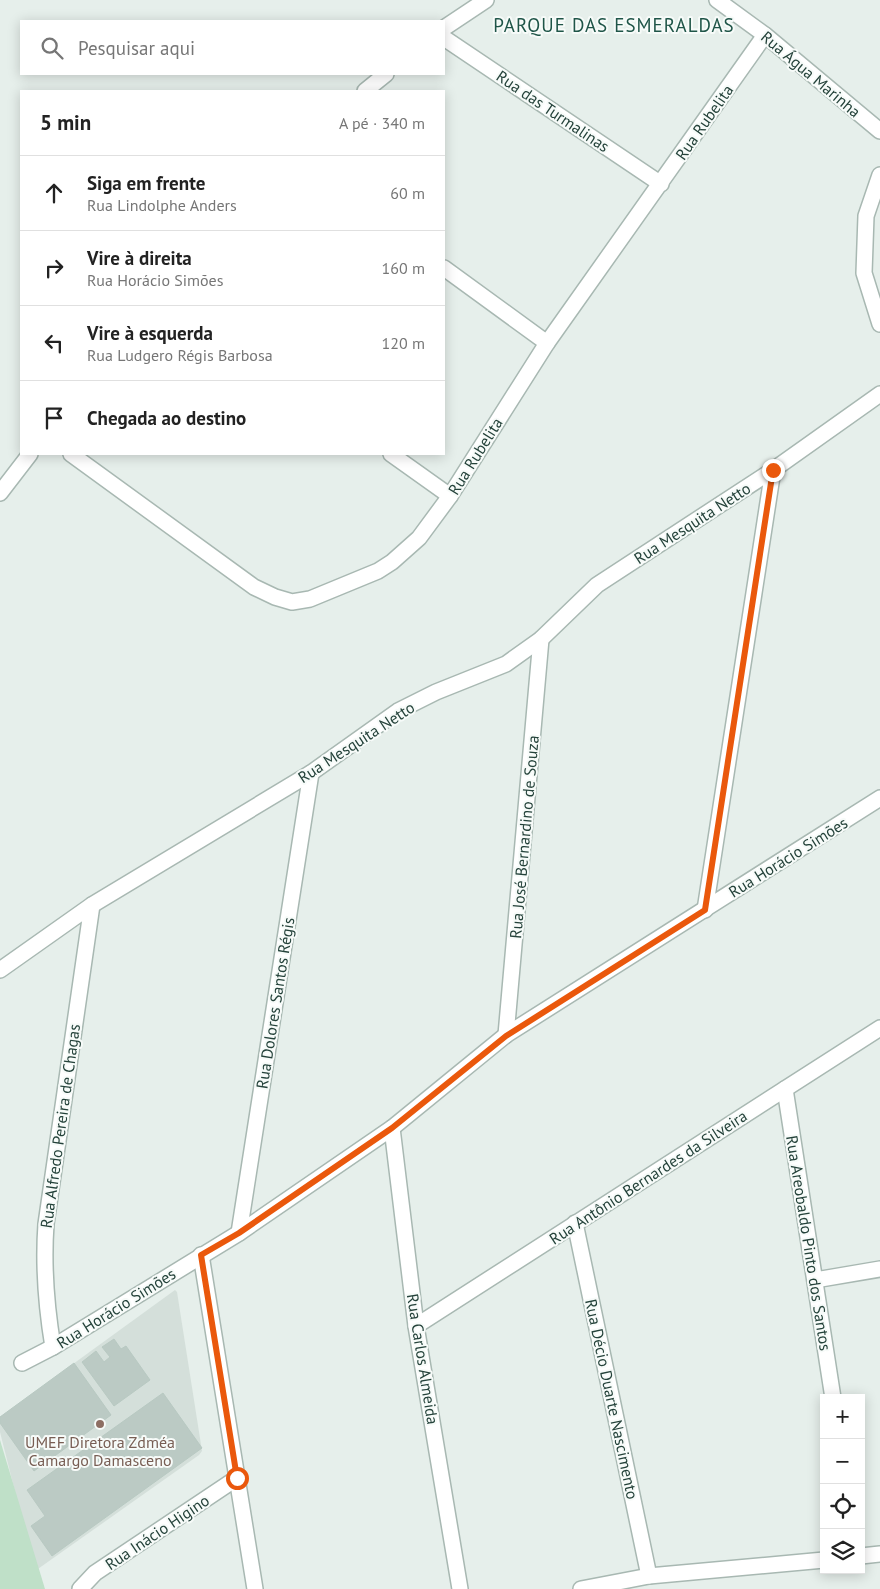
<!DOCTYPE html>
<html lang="pt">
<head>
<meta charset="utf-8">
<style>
  body { margin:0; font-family:"PT Sans",sans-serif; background:#f2f2f2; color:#222 }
  .controls { position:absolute; right:15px; bottom:15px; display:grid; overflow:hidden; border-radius:0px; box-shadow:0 2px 12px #0003 }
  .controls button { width:45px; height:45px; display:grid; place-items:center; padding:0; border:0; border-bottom:1px solid #e0e0e0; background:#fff; color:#222; font:25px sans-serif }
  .stop { position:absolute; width:15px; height:15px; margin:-11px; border:4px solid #ea580c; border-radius:50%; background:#fff }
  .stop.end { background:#ea580c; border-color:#fff; box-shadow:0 1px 5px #0008 }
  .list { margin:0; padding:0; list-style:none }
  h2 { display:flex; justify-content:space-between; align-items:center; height:65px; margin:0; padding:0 20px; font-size:21px }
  h2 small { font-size:16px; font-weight:400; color:#767676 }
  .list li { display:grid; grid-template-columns:32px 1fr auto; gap:15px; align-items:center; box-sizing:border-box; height:75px; padding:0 20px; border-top:1px solid #e0e0e0 }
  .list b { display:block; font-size:19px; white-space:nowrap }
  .list p { margin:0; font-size:16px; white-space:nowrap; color:#767676 }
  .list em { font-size:16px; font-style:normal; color:#767676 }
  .icon { flex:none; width:28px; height:28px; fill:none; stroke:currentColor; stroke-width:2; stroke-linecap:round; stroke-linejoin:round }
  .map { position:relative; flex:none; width:880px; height:1589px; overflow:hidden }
  .search { position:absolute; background:#fff; box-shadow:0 2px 12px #0003; left:20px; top:20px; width:425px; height:55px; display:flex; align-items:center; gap:12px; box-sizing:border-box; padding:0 18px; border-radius:0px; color:#767676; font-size:19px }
  .panel { position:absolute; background:#fff; box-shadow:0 2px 12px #0003; left:20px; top:90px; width:425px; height:365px; border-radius:0px }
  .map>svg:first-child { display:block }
</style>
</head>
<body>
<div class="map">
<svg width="880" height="1589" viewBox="0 0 880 1589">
  <rect width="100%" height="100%" fill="#e6efeb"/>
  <polygon fill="#d4dfda" points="175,1290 177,1292 202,1451 199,1455 35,1571 0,1432 0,1417"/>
  <polygon fill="#bfe0c8" points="0,1440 45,1589 0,1589"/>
  <g fill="#bbcac4" stroke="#b8c9c2">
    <polygon points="114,1339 121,1349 126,1346 150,1380 114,1406 82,1362 96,1351 104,1362 110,1357 102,1347"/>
    <polygon points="74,1363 111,1415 34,1471 0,1423 0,1417"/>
    <polygon points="163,1393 202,1448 52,1556 31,1526 45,1516 27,1490"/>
  </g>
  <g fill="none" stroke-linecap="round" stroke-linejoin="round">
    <defs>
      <g id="minor">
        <polyline points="717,0 765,35 880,131"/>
        <polyline points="444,28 486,0"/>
        <polyline points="444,38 661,184"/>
        <polyline points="365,91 386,74"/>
        <polyline points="880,175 866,216 864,273 880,324"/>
        <polyline points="444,268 547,343"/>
        <polyline points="71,454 254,587 275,597 292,602 310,599 378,571 392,562 419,538 450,496 547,343 765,35"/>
        <polyline points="391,454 450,496"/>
        <polyline points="0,493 30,454"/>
        <polyline points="705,910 773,470"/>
        <polyline points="0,970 92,905 311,773 398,711 436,692 506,664 541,639 597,585 773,470 880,394"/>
        <polyline points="506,1035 541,639"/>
        <polyline points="785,1089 833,1398"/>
        <polyline points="392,1128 416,1326 460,1589"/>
        <polyline points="575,1223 649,1576"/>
        <polyline points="239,1233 311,773"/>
        <polyline points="201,1255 255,1589"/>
        <polyline points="815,1280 880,1269"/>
        <polyline points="416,1326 880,1028"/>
        <path d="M53,1347C46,1305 43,1266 46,1224L92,905"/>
        <polyline points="22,1363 53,1347 239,1233 392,1128 506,1035 880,798"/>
        <polyline points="861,1556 880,1554"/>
        <polyline points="80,1589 95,1573 237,1478"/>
        <polyline points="581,1589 649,1576 824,1560"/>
      </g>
    </defs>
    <use href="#minor" stroke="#a8b8b2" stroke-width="18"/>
    <use href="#minor" stroke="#fff" stroke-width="15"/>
  </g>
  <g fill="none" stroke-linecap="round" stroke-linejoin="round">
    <polyline stroke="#ea580c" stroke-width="6" points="237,1478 201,1255 239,1233 392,1128 506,1036 705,910 773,470"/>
  </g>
  <circle fill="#8d6e63" stroke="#f7fbf9" stroke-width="2" cx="100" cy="1424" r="5"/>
  <g text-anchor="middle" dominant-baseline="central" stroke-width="4" stroke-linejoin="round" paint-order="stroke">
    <g font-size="16" fill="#24423a" stroke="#f7fbf9">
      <text transform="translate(811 74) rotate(40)">Rua Água Marinha</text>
      <text transform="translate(553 111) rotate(34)">Rua das Turmalinas</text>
      <text transform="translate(704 122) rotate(-55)">Rua Rubelita</text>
      <text transform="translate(475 456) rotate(-58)">Rua Rubelita</text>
      <text transform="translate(692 523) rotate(-33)">Rua Mesquita Netto</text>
      <text transform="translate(356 742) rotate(-33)">Rua Mesquita Netto</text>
      <text transform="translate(524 837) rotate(-85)">Rua José Bernardino de Souza</text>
      <text transform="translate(788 857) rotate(-32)">Rua Horácio Simões</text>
      <text transform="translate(275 1003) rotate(-81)">Rua Dolores Santos Régis</text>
      <text transform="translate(60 1126) rotate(-82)">Rua Alfredo Pereira de Chagas</text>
      <text transform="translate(648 1177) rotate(-33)">Rua Antônio Bernardes da Silveira</text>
      <text transform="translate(809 1243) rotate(81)">Rua Areobaldo Pinto dos Santos</text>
      <text transform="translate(116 1308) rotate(-32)">Rua Horácio Simões</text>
      <text transform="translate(423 1359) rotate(81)">Rua Carlos Almeida</text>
      <text transform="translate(612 1399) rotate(78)">Rua Décio Duarte Nascimento</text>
      <text transform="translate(157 1532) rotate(-34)">Rua Inácio Higino</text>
    </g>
    <g font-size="16" fill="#785e54" stroke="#f7fbf9">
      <text x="100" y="1442">UMEF Diretora Zdméa<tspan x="100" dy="18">Camargo Damasceno</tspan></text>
    </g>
    <g font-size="19" letter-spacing="1" fill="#1f5548" stroke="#f7fbf9">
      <text x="614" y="25">PARQUE DAS ESMERALDAS</text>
    </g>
  </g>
</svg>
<div class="controls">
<button>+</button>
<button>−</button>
<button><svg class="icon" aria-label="locate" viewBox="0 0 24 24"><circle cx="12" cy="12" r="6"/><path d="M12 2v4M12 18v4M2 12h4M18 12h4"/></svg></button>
<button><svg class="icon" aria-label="layers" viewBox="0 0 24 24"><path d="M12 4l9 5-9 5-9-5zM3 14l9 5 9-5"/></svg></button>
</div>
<div class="stop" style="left:237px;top:1478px"></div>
<div class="stop end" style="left:773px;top:470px"></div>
<div class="search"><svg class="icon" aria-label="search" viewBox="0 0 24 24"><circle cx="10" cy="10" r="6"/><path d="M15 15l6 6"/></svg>Pesquisar aqui</div>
<section class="panel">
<h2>5 min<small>A pé · 340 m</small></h2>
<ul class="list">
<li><svg class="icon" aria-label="ahead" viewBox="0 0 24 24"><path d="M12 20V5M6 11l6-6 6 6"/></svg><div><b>Siga em frente</b><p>Rua Lindolphe Anders</p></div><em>60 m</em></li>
<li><svg class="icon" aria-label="right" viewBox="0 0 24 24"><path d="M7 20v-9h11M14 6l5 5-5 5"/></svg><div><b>Vire à direita</b><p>Rua Horácio Simões</p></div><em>160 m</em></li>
<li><svg class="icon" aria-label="left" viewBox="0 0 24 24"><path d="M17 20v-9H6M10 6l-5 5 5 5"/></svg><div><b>Vire à esquerda</b><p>Rua Ludgero Régis Barbosa</p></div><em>120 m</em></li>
<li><svg class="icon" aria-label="arrive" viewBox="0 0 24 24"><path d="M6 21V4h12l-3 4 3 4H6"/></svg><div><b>Chegada ao destino</b></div></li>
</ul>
</section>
</div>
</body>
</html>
